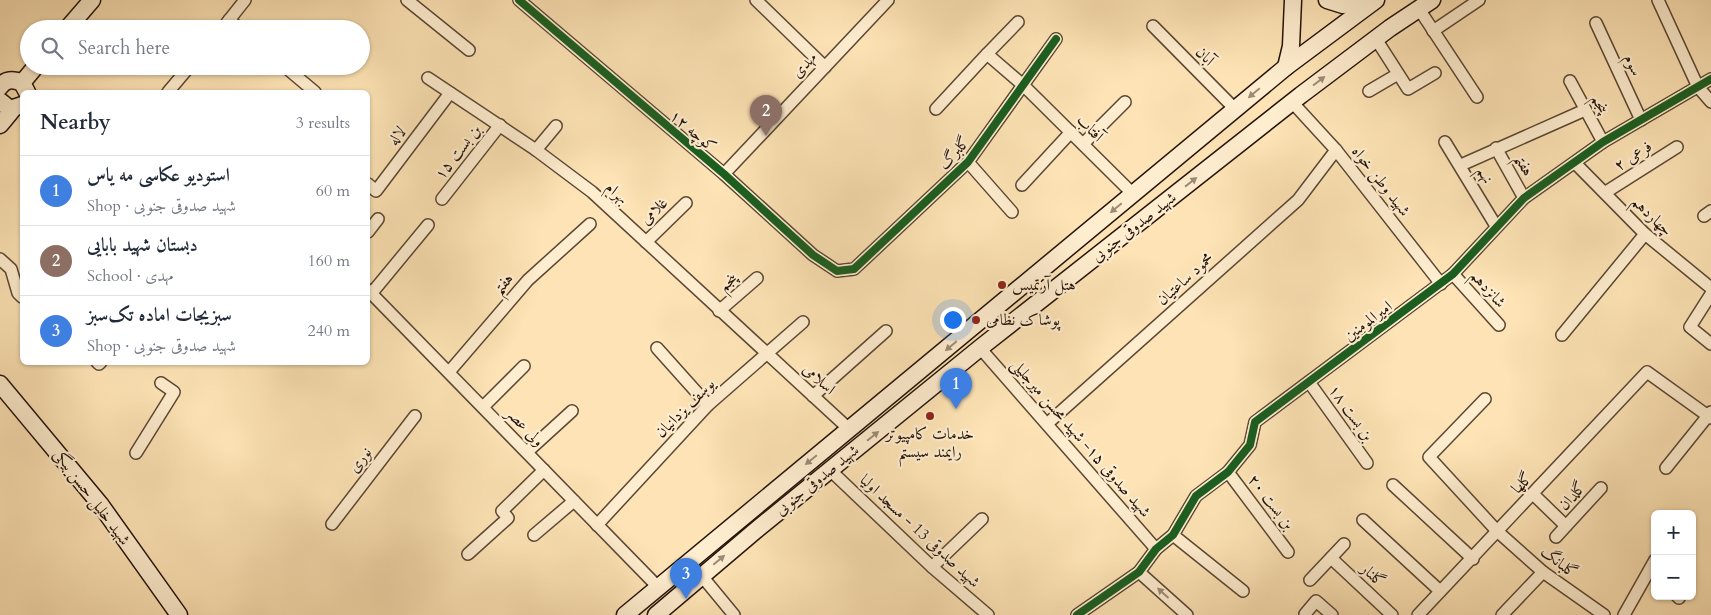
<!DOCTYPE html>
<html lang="en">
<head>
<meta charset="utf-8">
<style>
  body { margin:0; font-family:Cardo,Amiri,serif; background:#f6f6f7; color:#1f2937 }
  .controls { position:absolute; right:15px; bottom:15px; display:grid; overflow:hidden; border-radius:8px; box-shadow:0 1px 4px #0004 }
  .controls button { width:45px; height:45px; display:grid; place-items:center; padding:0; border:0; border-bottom:1px solid #e0e1e3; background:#fff; color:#1f2937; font:25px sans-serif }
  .you { position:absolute; left:952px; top:319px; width:18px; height:18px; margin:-12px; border:4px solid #fff; border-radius:50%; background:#1a73e8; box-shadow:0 0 0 8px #1a73e833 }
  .badge { display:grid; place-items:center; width:32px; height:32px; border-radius:50%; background:#8f2418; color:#fff; font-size:16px; font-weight:700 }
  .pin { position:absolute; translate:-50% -41px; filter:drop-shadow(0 1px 2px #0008) }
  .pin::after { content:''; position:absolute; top:26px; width:18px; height:15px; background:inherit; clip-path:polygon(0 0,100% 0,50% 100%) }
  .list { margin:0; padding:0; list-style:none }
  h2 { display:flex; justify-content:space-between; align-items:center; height:65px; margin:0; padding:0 20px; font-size:21px }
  h2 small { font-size:16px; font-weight:400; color:#747a83 }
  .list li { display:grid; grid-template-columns:32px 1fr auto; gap:15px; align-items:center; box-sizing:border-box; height:70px; padding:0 20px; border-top:1px solid #e0e1e3 }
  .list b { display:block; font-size:19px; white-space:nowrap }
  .list p { margin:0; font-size:16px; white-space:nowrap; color:#747a83 }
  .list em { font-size:16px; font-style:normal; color:#747a83 }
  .icon { flex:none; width:28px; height:28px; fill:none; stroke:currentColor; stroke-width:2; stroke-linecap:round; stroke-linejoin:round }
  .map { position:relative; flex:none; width:1711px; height:615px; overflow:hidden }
  .search { position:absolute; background:#fff; box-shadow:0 1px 4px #0004; left:20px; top:20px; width:350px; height:55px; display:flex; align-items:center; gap:12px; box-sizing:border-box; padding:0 18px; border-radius:28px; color:#747a83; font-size:19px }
  .panel { position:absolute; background:#fff; box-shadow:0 1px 4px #0004; left:20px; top:90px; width:350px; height:275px; border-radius:8px }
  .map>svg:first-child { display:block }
</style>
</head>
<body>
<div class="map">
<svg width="1711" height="615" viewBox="0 0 1711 615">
  <rect width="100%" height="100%" fill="#fde3b5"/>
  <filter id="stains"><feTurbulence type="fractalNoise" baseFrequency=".004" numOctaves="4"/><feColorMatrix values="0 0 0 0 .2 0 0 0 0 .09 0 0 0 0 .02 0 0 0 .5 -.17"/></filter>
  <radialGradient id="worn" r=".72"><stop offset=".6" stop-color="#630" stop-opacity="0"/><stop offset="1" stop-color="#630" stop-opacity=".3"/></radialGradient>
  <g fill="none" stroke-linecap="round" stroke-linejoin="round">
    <defs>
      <g id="street">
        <polyline points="407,0 469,50"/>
        <polyline points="519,0 724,174 813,255 837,271 854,269 968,162 1056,39"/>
        <polyline points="756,0 825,67"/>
        <polyline points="1658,0 1698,87 1711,102"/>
        <polyline points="1419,9 1477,97"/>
        <polyline points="229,20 240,29"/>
        <polyline points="1018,22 987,54 1023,85 1133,194"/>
        <polyline points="1596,23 1641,120"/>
        <polyline points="1153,26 1235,109"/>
        <polyline points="222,29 245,0"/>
        <polyline points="1433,31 1479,0"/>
        <polyline points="1376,39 1408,89 1435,73"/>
        <polyline points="284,66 315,92"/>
        <polyline points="428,78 536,150 592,192 849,429"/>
        <polyline points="1570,81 1603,142"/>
        <polyline points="1369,91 1398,74"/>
        <polyline points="168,92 190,66"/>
        <polyline points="1292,102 1336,150 1441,284"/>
        <polyline points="936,109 987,54"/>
        <polyline points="1445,142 1496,226"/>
        <polyline points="1083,144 1125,102"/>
        <polyline points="1496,148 1524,198"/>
        <polyline points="536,150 556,126"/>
        <polyline points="968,162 1012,212"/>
        <polyline points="1575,163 1645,234 1711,288"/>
        <polyline points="1461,165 1585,110"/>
        <polyline points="724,174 888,0"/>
        <polyline points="368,184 376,191 450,93"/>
        <polyline points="1022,185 1071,132"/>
        <polyline points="1606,192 1677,147"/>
        <polyline points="442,199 500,125"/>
        <polyline points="1704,216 1711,211"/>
        <polyline points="368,232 378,219"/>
        <polyline points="646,242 686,203"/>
        <polyline points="0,259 11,269 18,293 22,297"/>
        <polyline points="1453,274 1499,325"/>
        <polyline points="368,290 658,587"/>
        <polyline points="371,294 428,225"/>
        <polyline points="1711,294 1690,327 1711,344"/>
        <polyline points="719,311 757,278"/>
        <polyline points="1562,335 1645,234"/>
        <polyline points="657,348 708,405"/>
        <polyline points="980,348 1156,549"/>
        <polyline points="97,362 99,364 101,362"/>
        <polyline points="449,372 528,280 590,224"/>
        <polyline points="1309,382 1367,463"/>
        <polyline points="813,396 886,331"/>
        <polyline points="1485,399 1429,457 1497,531 1543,572 1604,615"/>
        <polyline points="483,407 524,366"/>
        <polyline points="1048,423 1298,200 1336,150"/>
        <polyline points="527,452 572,411"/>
        <polyline points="136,453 174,392 161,383"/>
        <polyline points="1666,468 1711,412"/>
        <polyline points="830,470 932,567 988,615"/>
        <polyline points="1228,472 1288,552"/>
        <polyline points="1393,485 1473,559"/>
        <polyline points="1534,495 1566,526 1601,488"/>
        <polyline points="1363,520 1440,591"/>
        <polyline points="332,524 415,416"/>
        <polyline points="597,525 708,405 803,322"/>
        <polyline points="534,535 574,501"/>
        <polyline points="1173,535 1243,591"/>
        <polyline points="1556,537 1566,526"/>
        <polyline points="468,554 508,518 502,511 544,470"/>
        <polyline points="1331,558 1392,615"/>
        <polyline points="932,567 982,519"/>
        <polyline points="1139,572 1187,615"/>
        <polyline points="701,575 734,615"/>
        <polyline points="1310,580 1344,544"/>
        <polyline points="1677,596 1679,598"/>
        <polyline points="1305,614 1316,601 1332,615"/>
        <polyline points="1077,615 1139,572 1156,549 1173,535 1196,496 1228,472 1250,445 1255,422 1453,274 1524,198 1603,142 1711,79"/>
        <polyline points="1418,615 1647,372 1711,418"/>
        <polyline points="1502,615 1543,572"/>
        <polyline points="1624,615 1655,560"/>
      </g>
      <g id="secondary">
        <polyline points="1327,0 1343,5 1373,2"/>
        <polyline points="67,29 92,0"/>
        <polyline points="1286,67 1291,46 1293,0"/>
        <polyline points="22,83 36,66"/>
        <path d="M0,87C5,79 13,79 22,83L27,92"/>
        <polyline points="0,101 10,109 22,105"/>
        <polyline points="0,125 14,108"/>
        <polyline points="0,384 100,504 179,615"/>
        <polyline points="625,615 1286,67 1376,0"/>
        <polyline points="656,615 755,531 980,348 1301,95 1390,28 1432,0"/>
      </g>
    </defs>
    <use href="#street" stroke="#5a4734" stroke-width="14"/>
    <use href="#secondary" stroke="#241309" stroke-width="19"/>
    <use href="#street" stroke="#feedcf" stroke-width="11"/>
    <use href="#secondary" stroke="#feedcf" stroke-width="16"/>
    <defs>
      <g id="cycleway">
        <polyline points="519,0 724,174 813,255 837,271 854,269 968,162 1056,39"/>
        <polyline points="1077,615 1139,572 1156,549 1173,535 1196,496 1228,472 1250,445 1255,422 1453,274 1524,198 1603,142 1711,79"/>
      </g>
    </defs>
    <use href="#cycleway" stroke="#feedcf" stroke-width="11"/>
    <use href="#cycleway" stroke="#1b5e20" stroke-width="8"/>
  </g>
  <defs><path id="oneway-solid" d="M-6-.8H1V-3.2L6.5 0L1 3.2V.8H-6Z" transform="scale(1.25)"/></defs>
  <g fill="#9c8b76">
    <use href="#oneway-solid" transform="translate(1319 81) rotate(-37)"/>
    <use href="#oneway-solid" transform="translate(1254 93) rotate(140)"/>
    <use href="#oneway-solid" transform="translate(1191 182) rotate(-38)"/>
    <use href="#oneway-solid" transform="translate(1116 208) rotate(140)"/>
    <use href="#oneway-solid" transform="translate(951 346) rotate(140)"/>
    <use href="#oneway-solid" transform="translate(873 436) rotate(-39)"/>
    <use href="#oneway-solid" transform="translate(811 460) rotate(141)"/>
    <use href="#oneway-solid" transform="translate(719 560) rotate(-40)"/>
    <use href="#oneway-solid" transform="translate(1163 593) rotate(-138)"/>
  </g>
  <g fill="#8f2418" stroke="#feedcf" stroke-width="2">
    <circle cx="1002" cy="285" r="5"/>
    <circle cx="976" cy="320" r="5"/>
    <circle cx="930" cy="416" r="5"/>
  </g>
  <g text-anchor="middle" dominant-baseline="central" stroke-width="4.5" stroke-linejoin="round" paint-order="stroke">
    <g font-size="16" fill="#241309" stroke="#feedcf">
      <text transform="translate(1205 56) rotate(45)">آبان</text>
      <text transform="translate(804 65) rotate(-47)">مهدی</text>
      <text transform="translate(1633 65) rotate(65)">سوم</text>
      <text transform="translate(1600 104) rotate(61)">پنجم</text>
      <text transform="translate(1090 128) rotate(45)">آفتاب</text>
      <text transform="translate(693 131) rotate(40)">کوچه ۱۲</text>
      <text transform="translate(397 136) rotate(-53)">لاله</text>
      <text transform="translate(458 152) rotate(-52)">بن بست ۱۵</text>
      <text transform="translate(954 153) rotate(-48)">گلبرگ</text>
      <text transform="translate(1633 156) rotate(-33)">فرعی ۲</text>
      <text transform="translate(1524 165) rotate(61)">هفتم</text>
      <text transform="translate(1485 175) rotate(60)">نهم</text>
      <text transform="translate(1381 181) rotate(52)">شهید وطن خواه</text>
      <text transform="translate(617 193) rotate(42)">بهرام</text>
      <text transform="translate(654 211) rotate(-44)">غلامی</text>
      <text transform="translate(1652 216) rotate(44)">چهاردهم</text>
      <text transform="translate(1134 227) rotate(-38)">شهید صدوقی جنوبی</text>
      <text transform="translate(1185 279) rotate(-42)">محمود ساعتیان</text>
      <text transform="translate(728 282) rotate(-41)">پنجم</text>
      <text transform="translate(503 284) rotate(-50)">هفتم</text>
      <text transform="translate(1488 289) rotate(48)">شانزدهم</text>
      <text transform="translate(1368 321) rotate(-37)">امیرالمومنین</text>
      <text transform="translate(819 379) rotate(42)">اسلامی</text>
      <text transform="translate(685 408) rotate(-45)">یوسف یزدانیان</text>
      <text transform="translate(1351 413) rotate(55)">بن بست ۱۸</text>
      <text transform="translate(525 427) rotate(46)">ولی عصر</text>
      <text transform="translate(1081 438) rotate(49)">شهید صدوقی ۱۵- شهید محسن میرجلیلی</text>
      <text transform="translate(360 460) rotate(-53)">نوری</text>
      <text transform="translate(817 480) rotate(-39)">شهید صدوقی جنوبی</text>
      <text transform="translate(1522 483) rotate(-46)">گلها</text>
      <text transform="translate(1572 496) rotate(-48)">گلدان</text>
      <text transform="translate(92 497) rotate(53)">شهید خلیل حسن بیگی</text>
      <text transform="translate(1271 502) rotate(53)">بن بست ۲۰</text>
      <text transform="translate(920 531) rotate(43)">شهید صدوقی 13 - مسجد اولیا</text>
      <text transform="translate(1559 562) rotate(38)">گلبانگ</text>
      <text transform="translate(1373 575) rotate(43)">گلنار</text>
    </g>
    <g font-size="16" fill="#241309" stroke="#feedcf" text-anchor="start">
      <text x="1012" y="285">هتل آرتمیس</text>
      <text x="986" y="320">پوشاک نظامی</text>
      <text x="930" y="434" text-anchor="middle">خدمات کامپیوتر<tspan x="930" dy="18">رایمند سیستم</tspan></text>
    </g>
  </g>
  <rect width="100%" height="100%" filter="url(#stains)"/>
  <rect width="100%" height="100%" fill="url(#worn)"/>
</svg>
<div class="controls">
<button>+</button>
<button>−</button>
</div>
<div class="you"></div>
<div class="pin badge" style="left:956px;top:409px;background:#3f7fe0">1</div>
<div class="pin badge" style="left:766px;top:136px;background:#8d6e63">2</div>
<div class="pin badge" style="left:686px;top:599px;background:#3f7fe0">3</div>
<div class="search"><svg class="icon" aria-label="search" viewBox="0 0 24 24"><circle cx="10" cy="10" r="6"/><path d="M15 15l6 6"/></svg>Search here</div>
<section class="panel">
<h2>Nearby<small>3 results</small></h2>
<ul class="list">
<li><span class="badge" style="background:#3f7fe0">1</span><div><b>استودیو عکاسی مه یاس</b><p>Shop · شهید صدوقی جنوبی</p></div><em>60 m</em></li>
<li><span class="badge" style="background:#8d6e63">2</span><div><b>دبستان شهید بابایی</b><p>School · مهدی</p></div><em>160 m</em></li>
<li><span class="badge" style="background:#3f7fe0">3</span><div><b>سبزیجات اماده تک‌سبز</b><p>Shop · شهید صدوقی جنوبی</p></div><em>240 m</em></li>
</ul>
</section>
</div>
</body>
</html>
